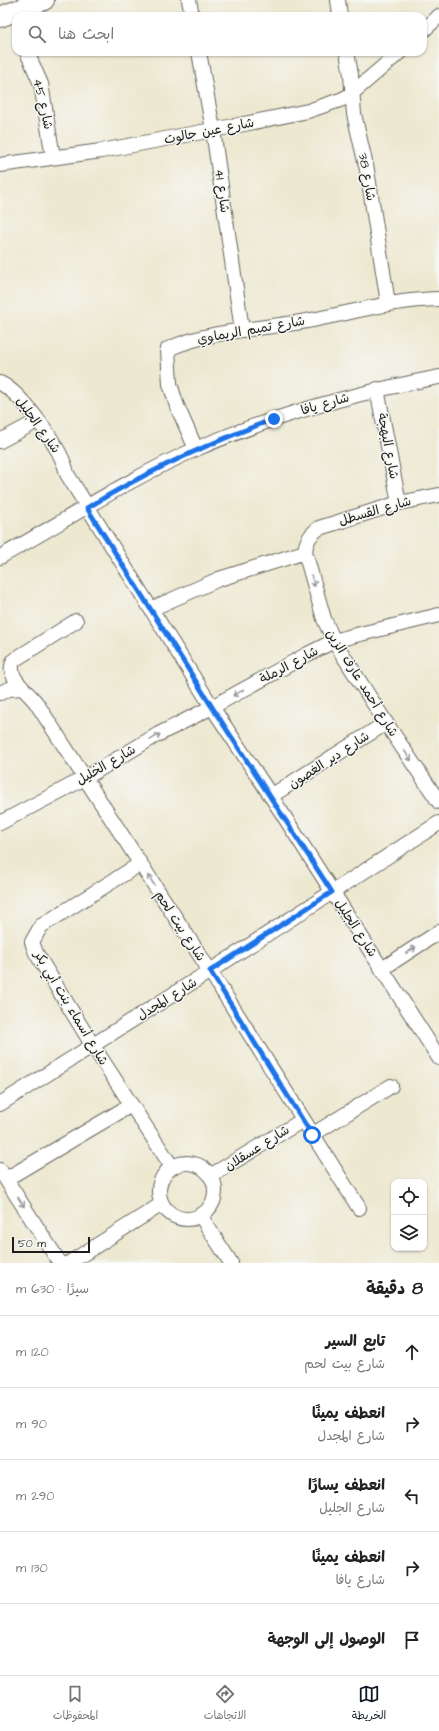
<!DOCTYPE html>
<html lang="ar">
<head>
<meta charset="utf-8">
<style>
  body { margin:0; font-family:"Architects Daughter","Playpen Sans Arabic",sans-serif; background:#f2f2f2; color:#222; direction:rtl }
  .controls { position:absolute; right:12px; bottom:12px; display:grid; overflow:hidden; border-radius:8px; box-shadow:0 1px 3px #0004 }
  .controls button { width:36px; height:36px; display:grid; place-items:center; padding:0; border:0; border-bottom:1px solid #e0e0e0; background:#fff; color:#222; font:20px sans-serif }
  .scale { position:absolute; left:12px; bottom:10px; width:78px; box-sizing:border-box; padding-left:4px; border:2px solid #1c1c1c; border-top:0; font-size:11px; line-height:14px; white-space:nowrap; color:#1c1c1c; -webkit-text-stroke:3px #f6f6f2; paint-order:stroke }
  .stop { position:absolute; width:12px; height:12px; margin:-9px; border:3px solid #1a73e8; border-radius:50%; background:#fff }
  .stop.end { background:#1a73e8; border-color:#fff; box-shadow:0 1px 4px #0008 }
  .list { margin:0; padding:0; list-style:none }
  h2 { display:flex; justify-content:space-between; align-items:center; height:52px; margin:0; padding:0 16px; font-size:17px }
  h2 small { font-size:13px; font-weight:400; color:#767676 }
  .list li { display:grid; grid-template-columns:26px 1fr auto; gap:12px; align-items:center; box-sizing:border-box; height:72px; padding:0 16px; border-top:1px solid #e0e0e0 }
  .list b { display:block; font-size:15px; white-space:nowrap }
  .list p { margin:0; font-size:13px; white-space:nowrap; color:#767676 }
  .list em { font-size:13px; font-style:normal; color:#767676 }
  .icon { flex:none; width:22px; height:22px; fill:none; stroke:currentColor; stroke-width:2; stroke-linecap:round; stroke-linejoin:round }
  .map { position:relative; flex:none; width:439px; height:1263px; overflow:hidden; direction:ltr }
  .search { position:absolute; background:#fff; box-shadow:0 1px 3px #0004; left:12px; right:12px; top:12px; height:44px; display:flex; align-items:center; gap:10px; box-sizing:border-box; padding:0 14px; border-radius:12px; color:#767676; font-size:15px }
  .sheet { height:412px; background:#fff }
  nav { display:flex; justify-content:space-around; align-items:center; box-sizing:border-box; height:56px; border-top:1px solid #e0e0e0; background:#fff; font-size:11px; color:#767676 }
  nav a { display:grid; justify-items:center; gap:2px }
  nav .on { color:#111827 }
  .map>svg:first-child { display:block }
</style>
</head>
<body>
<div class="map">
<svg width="439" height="1263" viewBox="0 0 439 1263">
  <rect width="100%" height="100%" fill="#f6f6f2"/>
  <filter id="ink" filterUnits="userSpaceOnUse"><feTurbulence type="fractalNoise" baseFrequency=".025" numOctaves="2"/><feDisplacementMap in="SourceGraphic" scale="8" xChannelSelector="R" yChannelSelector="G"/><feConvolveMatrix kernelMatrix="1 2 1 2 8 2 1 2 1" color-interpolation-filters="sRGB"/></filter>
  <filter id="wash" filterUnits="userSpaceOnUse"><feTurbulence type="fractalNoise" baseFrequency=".012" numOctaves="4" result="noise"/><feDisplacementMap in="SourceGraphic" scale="16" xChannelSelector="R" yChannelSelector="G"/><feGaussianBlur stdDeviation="0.9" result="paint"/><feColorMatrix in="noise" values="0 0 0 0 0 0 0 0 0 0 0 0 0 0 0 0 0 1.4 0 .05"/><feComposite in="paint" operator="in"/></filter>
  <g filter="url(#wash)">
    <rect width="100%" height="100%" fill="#ede8d0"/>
  </g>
  <g filter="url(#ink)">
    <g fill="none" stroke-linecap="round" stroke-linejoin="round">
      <defs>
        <g id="minor">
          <polyline points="189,0 192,16"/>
          <polyline points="338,0 340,16"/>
          <polyline points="423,31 439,16"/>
          <polyline points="27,52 41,84 53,157"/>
          <polyline points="199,52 213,130 242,330"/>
          <polyline points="347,52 351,75 354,114 367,170 388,303"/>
          <polyline points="0,165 101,151 239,125 308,111 343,99 350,95 400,52"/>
          <path d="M0,383C22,393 63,450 67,474L212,707L271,796L439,1058"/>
          <polyline points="377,389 399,503"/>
          <polyline points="0,441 30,425"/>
          <path d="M196,449L177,406L170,384L168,349C208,331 258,329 301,322C348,314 391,300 439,299"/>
          <path d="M439,495L399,503L319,528C310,535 306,541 305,552L324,619L334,641L386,723L439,802"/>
          <path d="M0,557C65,521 128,479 196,449C274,415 356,393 439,377"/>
          <polyline points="151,609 219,579 305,552"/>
          <path d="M76,621L14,660C4,677 29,692 37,704L210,971L359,1208"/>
          <polyline points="0,693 9,689 22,688"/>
          <polyline points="271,796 386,723"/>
          <polyline points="0,823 85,778 157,735 212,707 308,654 334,641 352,636 439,615"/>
          <polyline points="140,864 41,926 32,942 36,953 93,1046 172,1167"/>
          <polyline points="382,969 439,932"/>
          <polyline points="0,1104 210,971 439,823"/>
          <polyline points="312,1135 391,1086"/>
          <circle cx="187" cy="1191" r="28"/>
          <polyline points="0,1170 60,1263"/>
          <polyline points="210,1176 303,1120"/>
          <polyline points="6,1179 131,1105"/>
          <polyline points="200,1215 231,1263"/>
          <polyline points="69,1263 162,1204"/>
        </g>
        <polyline id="highway" points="0,17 44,0"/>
      </defs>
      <use href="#minor" stroke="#65635b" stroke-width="16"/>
      <use href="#highway" stroke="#65635b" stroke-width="22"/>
      <use href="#minor" stroke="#fff" stroke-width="14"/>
      <use href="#highway" stroke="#fff" stroke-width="20"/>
    </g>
    <defs><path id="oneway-shaft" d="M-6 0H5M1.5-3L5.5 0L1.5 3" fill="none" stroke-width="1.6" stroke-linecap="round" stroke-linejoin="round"/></defs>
    <g stroke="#999">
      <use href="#oneway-shaft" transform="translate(313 581) rotate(74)"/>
      <use href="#oneway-shaft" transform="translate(238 693) rotate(151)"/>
      <use href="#oneway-shaft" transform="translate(155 737) rotate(-30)"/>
      <use href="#oneway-shaft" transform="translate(408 756) rotate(56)"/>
      <use href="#oneway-shaft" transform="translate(151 880) rotate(-123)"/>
      <use href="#oneway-shaft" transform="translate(411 950) rotate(-33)"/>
      <use href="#oneway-shaft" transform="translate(21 1202) rotate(57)"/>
    </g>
  </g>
  <g fill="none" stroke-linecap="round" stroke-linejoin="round" filter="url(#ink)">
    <path stroke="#1a73e8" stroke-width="5" d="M274,419C209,443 147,471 87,508L212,707L332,892L210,971L312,1135"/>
  </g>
  <g text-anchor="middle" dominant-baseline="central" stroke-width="3" stroke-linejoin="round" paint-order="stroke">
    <g font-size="13" fill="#1c1c1c" stroke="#f6f6f2">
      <text transform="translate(43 104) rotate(77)">شارع 45</text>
      <text transform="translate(209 131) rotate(-11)">شارع عين جالوت</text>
      <text transform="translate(367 177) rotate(80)">شارع 38</text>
      <text transform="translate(222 191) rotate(82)">شارع 41</text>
      <text transform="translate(251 330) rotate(-10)">شارع تميم الريماوي</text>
      <text transform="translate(325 404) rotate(-16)">شارع يافا</text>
      <text transform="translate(38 425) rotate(54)">شارع الجليل</text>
      <text transform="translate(388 446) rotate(79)">شارع البهجة</text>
      <text transform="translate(375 511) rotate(-16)">شارع القسطل</text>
      <text transform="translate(289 665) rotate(-28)">شارع الرملة</text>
      <text transform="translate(362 683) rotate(58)">شارع أحمد عارف الزين</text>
      <text transform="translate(329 760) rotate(-33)">شارع دير الغصون</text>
      <text transform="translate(106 765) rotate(-30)">شارع الخليل</text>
      <text transform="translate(180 926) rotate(57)">شارع بيت لحم</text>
      <text transform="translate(356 928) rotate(57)">شارع الجليل</text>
      <text transform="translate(167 999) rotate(-32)">شارع المجدل</text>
      <text transform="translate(71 1008) rotate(59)">شارع أسماء بنت أبي بكر</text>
      <text transform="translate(257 1148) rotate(-32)">شارع عسقلان</text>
    </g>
  </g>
</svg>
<div class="controls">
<button><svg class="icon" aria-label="locate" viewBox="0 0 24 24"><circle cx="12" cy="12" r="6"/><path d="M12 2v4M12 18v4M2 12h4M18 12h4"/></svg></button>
<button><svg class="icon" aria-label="layers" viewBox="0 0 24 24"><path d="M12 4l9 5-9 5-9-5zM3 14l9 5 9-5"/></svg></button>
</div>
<div class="scale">50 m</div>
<div class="stop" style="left:312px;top:1135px"></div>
<div class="stop end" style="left:274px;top:419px"></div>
<div class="search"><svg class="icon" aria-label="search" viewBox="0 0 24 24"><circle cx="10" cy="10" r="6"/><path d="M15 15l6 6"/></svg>ابحث هنا</div>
</div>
<section class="sheet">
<h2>8 دقيقة<small>سيرًا · 630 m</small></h2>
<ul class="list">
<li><svg class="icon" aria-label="ahead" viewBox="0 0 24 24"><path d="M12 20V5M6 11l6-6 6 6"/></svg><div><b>تابع السير</b><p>شارع بيت لحم</p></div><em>120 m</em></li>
<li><svg class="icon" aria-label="right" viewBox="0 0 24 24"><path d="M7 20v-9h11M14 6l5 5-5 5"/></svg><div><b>انعطف يمينًا</b><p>شارع المجدل</p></div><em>90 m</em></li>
<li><svg class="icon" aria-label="left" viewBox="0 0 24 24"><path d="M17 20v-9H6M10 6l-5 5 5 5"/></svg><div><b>انعطف يسارًا</b><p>شارع الجليل</p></div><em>290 m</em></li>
<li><svg class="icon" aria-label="right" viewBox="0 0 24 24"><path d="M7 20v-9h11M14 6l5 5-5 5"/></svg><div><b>انعطف يمينًا</b><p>شارع يافا</p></div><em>130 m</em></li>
<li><svg class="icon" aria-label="arrive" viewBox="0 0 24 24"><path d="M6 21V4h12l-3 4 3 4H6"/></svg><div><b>الوصول إلى الوجهة</b></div></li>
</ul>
</section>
<nav>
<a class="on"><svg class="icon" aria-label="map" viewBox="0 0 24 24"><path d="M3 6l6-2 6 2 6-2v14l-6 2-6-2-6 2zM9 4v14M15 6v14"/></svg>الخريطة</a>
<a><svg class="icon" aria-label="directions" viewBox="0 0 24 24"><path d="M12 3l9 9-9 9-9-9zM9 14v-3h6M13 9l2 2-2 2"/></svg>الاتجاهات</a>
<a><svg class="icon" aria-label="saved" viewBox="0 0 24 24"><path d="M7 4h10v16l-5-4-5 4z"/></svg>المحفوظات</a>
</nav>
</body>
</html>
